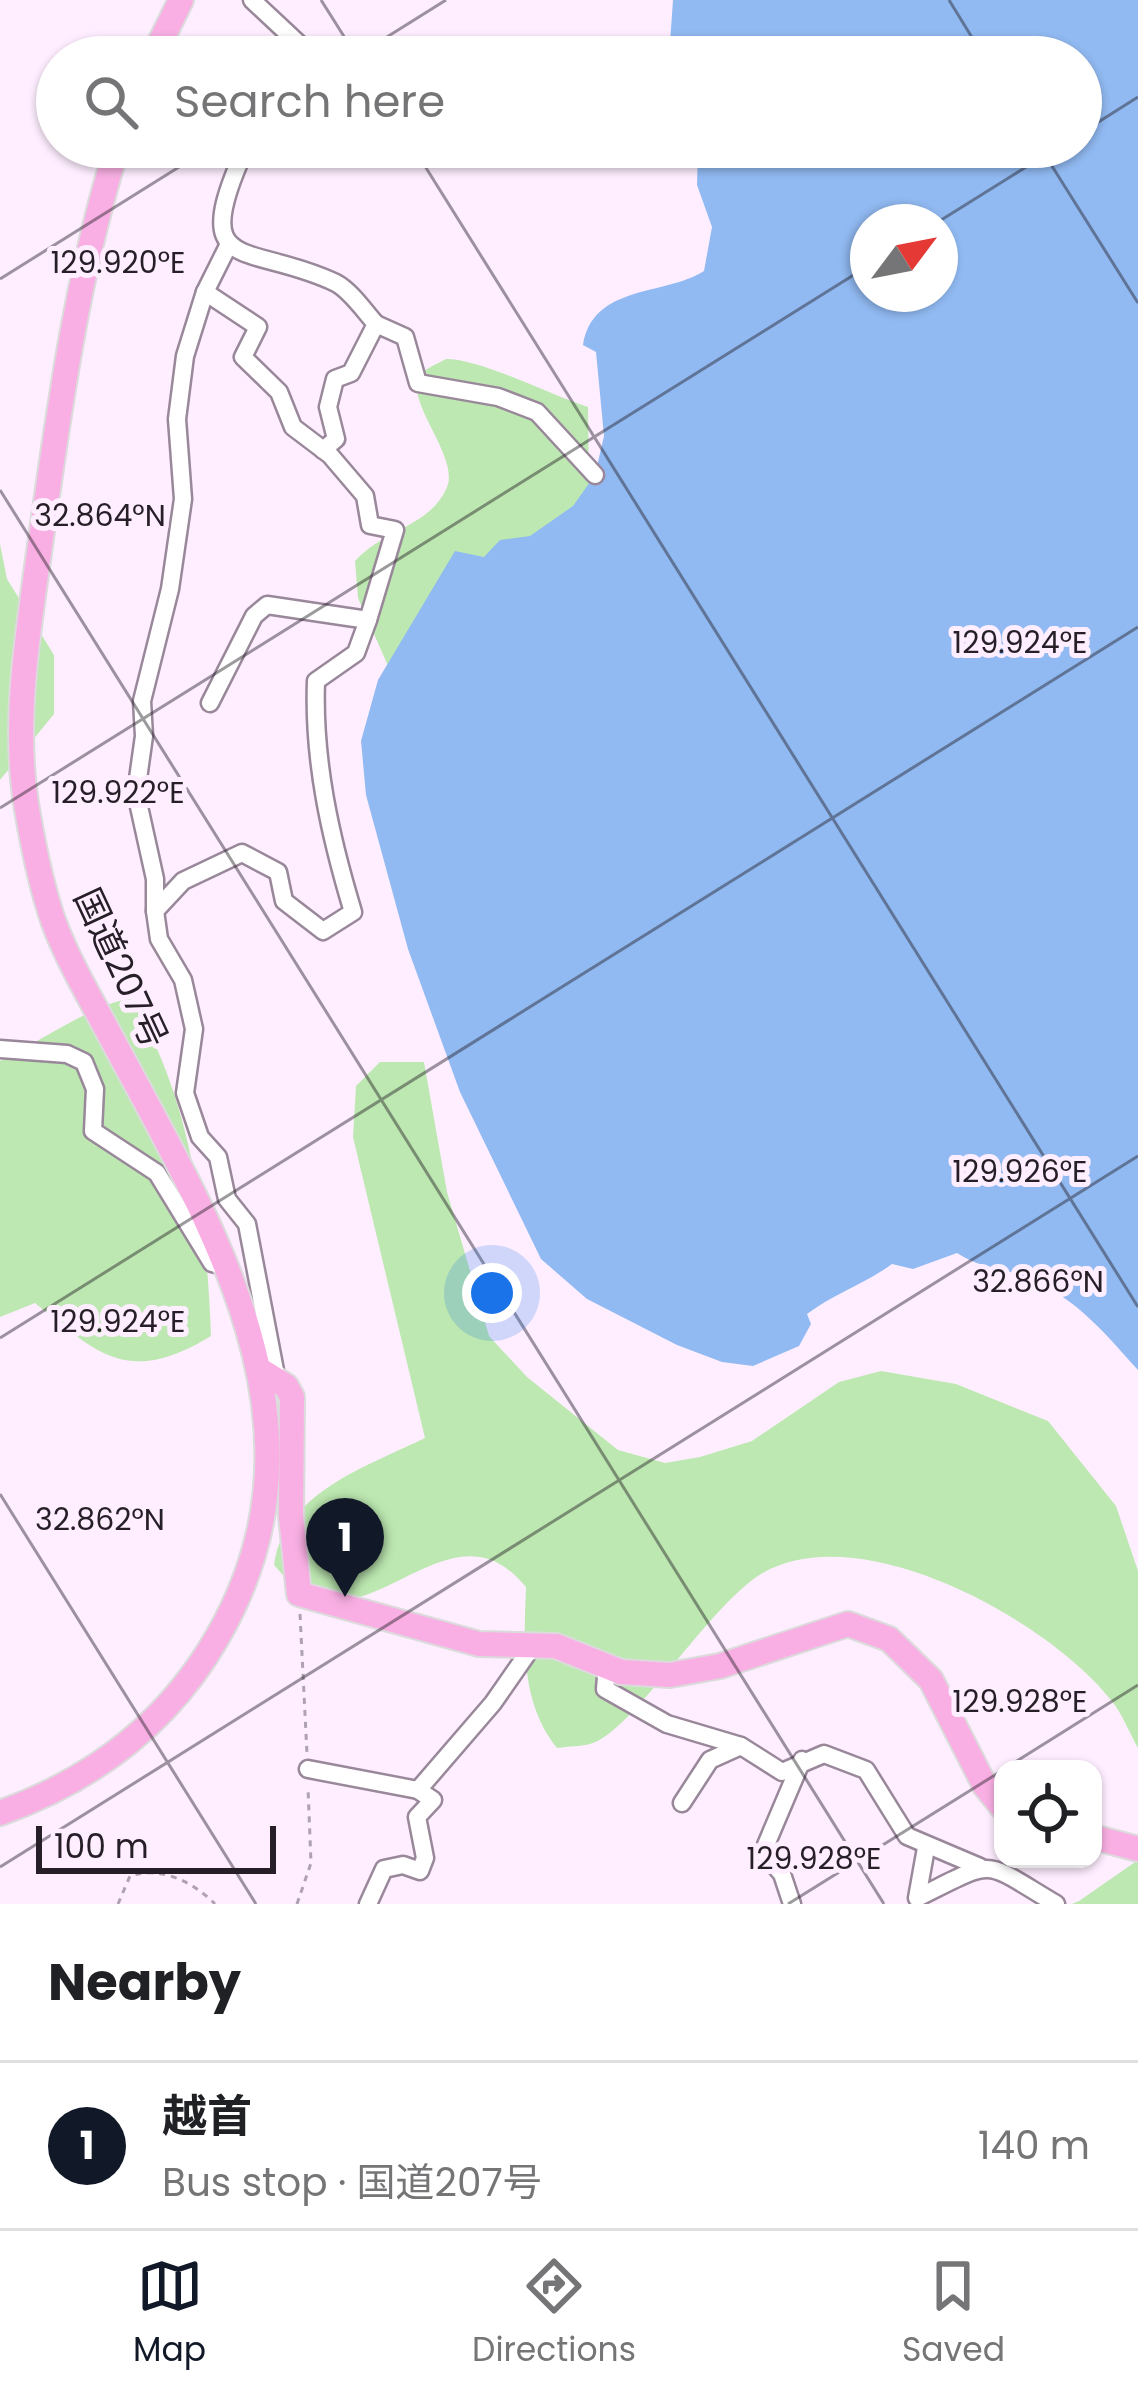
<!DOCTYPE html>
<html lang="en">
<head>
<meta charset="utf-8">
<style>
  body { margin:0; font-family:Poppins,"Noto Sans JP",sans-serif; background:#f2f2f2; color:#202124 }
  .controls { position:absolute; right:36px; bottom:36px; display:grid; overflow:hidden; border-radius:24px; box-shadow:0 3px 9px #0004 }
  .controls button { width:108px; height:108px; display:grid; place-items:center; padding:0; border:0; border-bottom:3px solid #e0e0e0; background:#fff; color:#202124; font:60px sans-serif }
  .compass { position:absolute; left:850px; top:204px; width:108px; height:108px; border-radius:50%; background:#fff; box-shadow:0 3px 9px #0004; rotate:58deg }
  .scale { position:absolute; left:36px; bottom:30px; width:240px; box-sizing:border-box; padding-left:12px; border:6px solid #261f27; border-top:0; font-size:33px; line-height:42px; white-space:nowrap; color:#261f27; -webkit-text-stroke:9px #feeeff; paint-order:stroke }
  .you { position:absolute; left:492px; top:1293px; width:42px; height:42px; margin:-30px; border:9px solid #fff; border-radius:50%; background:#1a73e8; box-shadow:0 0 0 18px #1a73e833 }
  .badge { display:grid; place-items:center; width:78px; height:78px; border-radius:50%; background:#111827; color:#fff; font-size:39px; font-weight:700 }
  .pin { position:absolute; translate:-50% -99px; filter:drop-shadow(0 3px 6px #0008) }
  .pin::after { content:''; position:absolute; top:63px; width:42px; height:36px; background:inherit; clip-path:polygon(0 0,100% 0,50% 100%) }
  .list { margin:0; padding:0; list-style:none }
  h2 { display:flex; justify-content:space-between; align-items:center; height:156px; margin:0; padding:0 48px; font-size:51px }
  h2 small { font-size:39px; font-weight:400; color:#757577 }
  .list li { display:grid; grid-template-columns:78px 1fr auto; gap:36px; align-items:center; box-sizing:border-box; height:168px; padding:0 48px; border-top:3px solid #e0e0e0 }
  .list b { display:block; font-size:45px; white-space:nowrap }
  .list p { margin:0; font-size:39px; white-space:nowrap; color:#757577 }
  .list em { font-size:39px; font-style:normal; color:#757577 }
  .icon { flex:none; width:66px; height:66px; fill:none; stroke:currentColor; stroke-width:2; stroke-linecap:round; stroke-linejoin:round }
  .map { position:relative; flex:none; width:1138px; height:1904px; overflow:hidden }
  .search { position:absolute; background:#fff; box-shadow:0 3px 9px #0004; left:36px; right:36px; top:36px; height:132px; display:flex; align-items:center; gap:30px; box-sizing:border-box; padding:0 42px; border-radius:66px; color:#757577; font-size:45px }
  .sheet { height:324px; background:#fff }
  nav { display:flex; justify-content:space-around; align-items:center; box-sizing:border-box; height:168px; border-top:3px solid #e0e0e0; background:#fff; font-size:33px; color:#757577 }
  nav a { display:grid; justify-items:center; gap:6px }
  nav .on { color:#111827 }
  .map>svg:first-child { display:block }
</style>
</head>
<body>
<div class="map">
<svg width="1138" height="1904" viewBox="0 0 1138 1904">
  <rect width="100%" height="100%" fill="#feeeff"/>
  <g fill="#bde8b1">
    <path d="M446,359C481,359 548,394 588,407L589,486L555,549L389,668L358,598L355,561C384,529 431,526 447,487C460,456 401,398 421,374C426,368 439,363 446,359Z"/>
    <polygon points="0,544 7,579 54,655 54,714 0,780"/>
    <path d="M131,999C191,1096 207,1224 211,1336C130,1385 100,1357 35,1303L0,1317V1061C34,1045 100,1000 131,999Z"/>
    <path d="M380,1062H424L447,1192L489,1336L527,1377L618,1450L665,1463L700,1457L752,1441L839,1382L881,1371L956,1384L1048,1421L1116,1506L1138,1571V1748C1129,1732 1122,1713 1111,1700C1048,1620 859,1515 761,1574C709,1606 633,1730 593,1743C582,1747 568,1746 557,1748C520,1702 524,1643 526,1587C453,1498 379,1635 301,1593C291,1587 282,1573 274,1565C283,1493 368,1466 425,1438L353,1137L356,1086Z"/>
    <polygon points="1138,1860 1138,1904 1072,1904 1079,1901"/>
  </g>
  <path fill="#91baf2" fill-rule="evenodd" d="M673,0H1138V1370C1103,1331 1071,1292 1019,1275C997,1267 978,1267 957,1253L913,1269L892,1264C863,1285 835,1293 807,1314L811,1324L799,1346L753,1366L722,1362L677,1345L587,1299L541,1259L460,1092L408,949L366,795L361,741L378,680L455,551L484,557L500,540L530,536L573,506L595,475L604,436L596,352L583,345C593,284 665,296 704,271L712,227L697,185L698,147H1081V57H669ZM868,222H940V294H868Z"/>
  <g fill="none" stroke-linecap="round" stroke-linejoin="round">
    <defs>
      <g id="minor">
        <polyline points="252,0 313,57"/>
        <path d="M246,147C186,278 248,241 336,283C351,291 365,312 376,324L351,373L335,379L328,407L336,439L323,450"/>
        <polyline points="205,292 258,327 243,357 279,392 293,427 330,455 365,496 370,525 395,530 368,620"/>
        <polyline points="376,324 405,337 418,383 498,397 537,412 595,475"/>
        <path d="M210,703L254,616L267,605L368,620L356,653L316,681C313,760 330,836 353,912L323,931L284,901L278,872L242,853L183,881L155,911V879L136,793L144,736L142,701L170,589L183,499L177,419L185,356L205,292L228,246"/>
        <polyline points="155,911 159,939 183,980 194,1029 185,1093 200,1137 218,1157 227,1199 247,1224 277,1381"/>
        <polyline points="0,1049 67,1054 84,1062 95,1089 93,1131 157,1173 212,1263 228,1267"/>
        <polyline points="607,1666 605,1689 667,1724 741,1746"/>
        <polyline points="308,1769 418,1790"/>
        <polyline points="682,1803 710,1760 741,1746 782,1772 824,1754 866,1770 907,1836 980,1867"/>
        <path d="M926,1848L917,1898C998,1858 980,1859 1056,1904"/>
        <polyline points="368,1904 384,1869 403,1865 420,1871 425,1858 417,1817 433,1800 418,1790 493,1703 534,1644"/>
        <polyline points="792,1904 782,1874 763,1852 802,1760"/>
      </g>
      <g id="highway">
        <polyline points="153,57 181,0"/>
        <polyline points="260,1370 286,1386 292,1397 291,1516 299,1594 479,1644 556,1646 621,1672 670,1675 720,1666 848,1624 889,1639 931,1680 985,1786 1003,1808"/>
        <path d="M0,1813C93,1780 169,1722 218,1636C339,1426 212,1227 112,1039C92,1001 69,963 54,923C42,889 34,850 28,815C11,724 29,628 41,538C60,404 77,276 117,147"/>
        <polyline points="1093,1837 1138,1849"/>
      </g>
    </defs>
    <use href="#minor" stroke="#99879a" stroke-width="21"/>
    <use href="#highway" stroke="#dcdbdc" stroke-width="28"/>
    <g stroke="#afa2b0" stroke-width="3" stroke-dasharray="6 6" stroke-linecap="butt">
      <polyline points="300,1614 307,1754"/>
      <path d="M118,1904L130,1876C161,1866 192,1881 215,1904"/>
      <polyline points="297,1904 311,1863 308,1788"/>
    </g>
    <use href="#minor" stroke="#fff" stroke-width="16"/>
    <use href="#highway" stroke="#f9afe3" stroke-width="24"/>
  </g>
  <path fill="none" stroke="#261f27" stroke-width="3" stroke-opacity="0.45" d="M321,0L357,57M949,0L984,57M355,57L446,0M1081,133L1138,97M413,147L1138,1307M1040,147L1138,303M938,222L1058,147M0,279L211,147M0,490L884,1904M0,808L868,266M0,1338L1138,627M0,1494L256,1904M1004,1769L1138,1685M0,1867L1138,1156M788,1904L1003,1770"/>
  <g text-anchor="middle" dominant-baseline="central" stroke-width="10" stroke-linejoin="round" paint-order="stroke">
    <g font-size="36" fill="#261f27" stroke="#feeeff">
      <text transform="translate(121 968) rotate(65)">国道207号</text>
    </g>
  </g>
  <g font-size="30" text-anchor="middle" fill="#261f27" stroke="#feeeff" stroke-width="10" stroke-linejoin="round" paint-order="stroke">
    <text x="118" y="273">129.920°E</text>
    <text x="100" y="526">32.864°N</text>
    <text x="1020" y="653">129.924°E</text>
    <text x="118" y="803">129.922°E</text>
    <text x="1020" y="1182">129.926°E</text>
    <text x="1038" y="1292">32.866°N</text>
    <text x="118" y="1332">129.924°E</text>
    <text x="100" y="1530">32.862°N</text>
    <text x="1020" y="1712">129.928°E</text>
    <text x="814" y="1869">129.928°E</text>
  </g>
</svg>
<div class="controls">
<button><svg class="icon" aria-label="locate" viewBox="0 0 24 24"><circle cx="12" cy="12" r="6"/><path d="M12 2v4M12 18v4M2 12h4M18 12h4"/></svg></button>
</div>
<svg class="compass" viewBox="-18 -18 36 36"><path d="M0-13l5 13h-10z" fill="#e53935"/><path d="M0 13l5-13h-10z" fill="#757577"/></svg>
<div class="scale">100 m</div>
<div class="you"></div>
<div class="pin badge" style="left:345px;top:1597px">1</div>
<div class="search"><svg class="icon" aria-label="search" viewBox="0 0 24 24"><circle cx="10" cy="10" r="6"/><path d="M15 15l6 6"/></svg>Search here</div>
</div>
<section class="sheet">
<h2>Nearby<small></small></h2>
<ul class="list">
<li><span class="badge">1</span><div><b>越首</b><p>Bus stop · 国道207号</p></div><em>140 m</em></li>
</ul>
</section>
<nav>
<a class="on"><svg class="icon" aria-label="map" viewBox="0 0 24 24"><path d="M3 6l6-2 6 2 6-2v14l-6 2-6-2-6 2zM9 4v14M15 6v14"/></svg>Map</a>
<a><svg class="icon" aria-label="directions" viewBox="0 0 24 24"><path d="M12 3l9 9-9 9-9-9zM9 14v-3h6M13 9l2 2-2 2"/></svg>Directions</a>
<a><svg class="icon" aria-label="saved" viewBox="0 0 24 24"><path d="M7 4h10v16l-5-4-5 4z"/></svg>Saved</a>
</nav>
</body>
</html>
